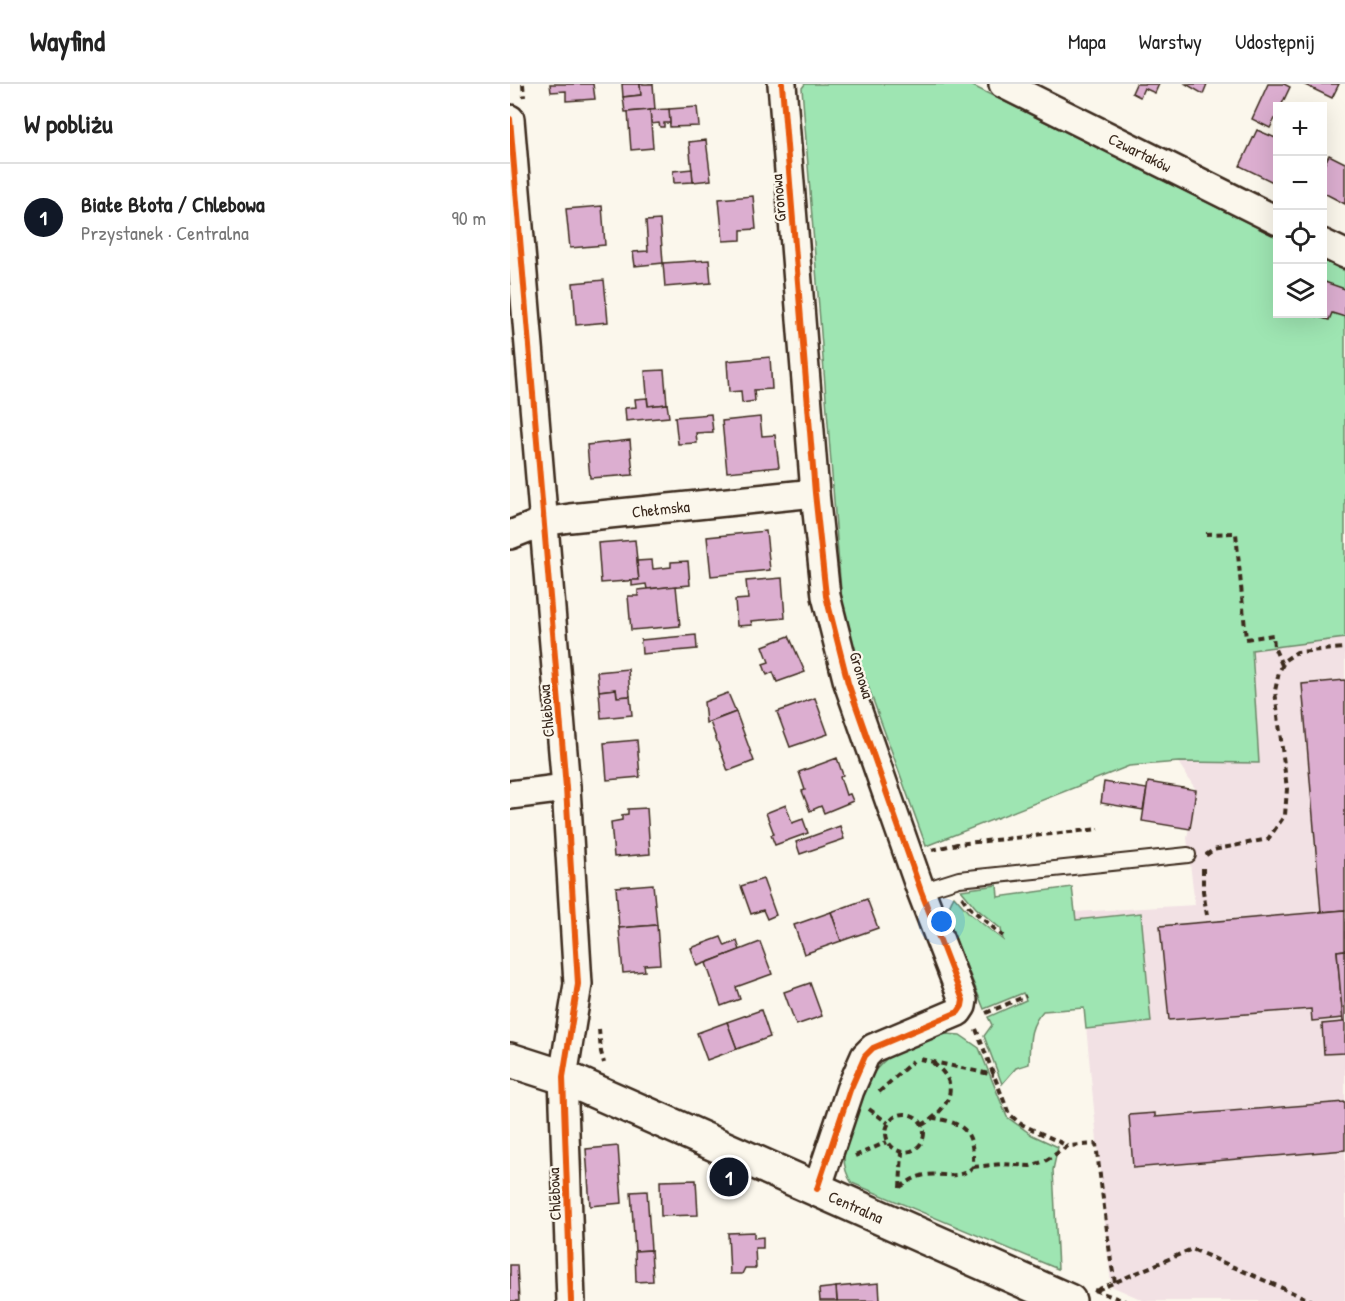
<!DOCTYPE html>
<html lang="pl">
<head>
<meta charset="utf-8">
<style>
  body { margin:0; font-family:"Patrick Hand",sans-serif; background:#f6f6f6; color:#222 }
  .controls { position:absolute; right:18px; top:18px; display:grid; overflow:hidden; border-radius:0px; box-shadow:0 6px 24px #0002 }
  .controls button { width:54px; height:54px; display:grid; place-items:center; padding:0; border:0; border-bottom:2px solid #e0e0e0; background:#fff; color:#222; font:30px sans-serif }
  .you { position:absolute; left:432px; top:838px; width:21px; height:21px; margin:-15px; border:4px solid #fff; border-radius:50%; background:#1a73e8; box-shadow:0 0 0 9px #1a73e833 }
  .badge { display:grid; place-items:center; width:39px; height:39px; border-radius:50%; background:#111827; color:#fff; font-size:20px; font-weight:700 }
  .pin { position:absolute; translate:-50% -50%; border:3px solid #fff; box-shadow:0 2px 6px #0006 }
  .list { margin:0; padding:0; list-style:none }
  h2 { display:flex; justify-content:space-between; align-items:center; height:78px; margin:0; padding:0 24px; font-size:26px }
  h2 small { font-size:20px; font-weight:400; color:#767676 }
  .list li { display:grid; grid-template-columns:39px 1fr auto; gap:18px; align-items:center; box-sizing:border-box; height:108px; padding:0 24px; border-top:2px solid #e0e0e0 }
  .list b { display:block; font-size:22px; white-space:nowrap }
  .list p { margin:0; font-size:20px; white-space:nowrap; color:#767676 }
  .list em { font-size:20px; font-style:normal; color:#767676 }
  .icon { flex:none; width:33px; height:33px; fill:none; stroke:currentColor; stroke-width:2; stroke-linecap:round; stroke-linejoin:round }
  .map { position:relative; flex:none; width:835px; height:1217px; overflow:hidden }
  header { display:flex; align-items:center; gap:36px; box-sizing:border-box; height:84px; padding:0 30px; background:#fff; border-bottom:2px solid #e0e0e0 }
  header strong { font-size:28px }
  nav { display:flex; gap:33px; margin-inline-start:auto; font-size:21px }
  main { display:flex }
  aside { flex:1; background:#fff }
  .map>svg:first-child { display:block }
</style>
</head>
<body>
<header>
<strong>Wayfind</strong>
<nav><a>Mapa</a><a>Warstwy</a><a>Udostępnij</a></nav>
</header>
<main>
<aside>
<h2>W pobliżu<small></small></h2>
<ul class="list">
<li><span class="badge">1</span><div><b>Białe Błota / Chlebowa</b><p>Przystanek · Centralna</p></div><em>90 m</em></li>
</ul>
</aside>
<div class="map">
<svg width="835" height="1217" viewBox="0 0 835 1217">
  <rect width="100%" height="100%" fill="#fbf7ec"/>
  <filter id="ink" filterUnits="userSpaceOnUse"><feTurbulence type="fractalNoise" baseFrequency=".0167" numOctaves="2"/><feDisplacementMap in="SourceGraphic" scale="12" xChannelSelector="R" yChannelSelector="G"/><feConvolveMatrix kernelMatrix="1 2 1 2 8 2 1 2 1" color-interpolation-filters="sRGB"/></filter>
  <g filter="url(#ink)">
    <polygon fill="#f2e1e4" points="835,554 835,1217 635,1217 601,1202 565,828 685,821 677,754 686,706 668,678 749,679 741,566"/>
    <g fill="#9ee5b2" stroke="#6c8868" stroke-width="1.5">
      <polygon points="295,0 459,0 767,153 768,230 812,230 813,176 835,187 835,554 742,566 749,679 669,678 619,682 416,762 333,533 292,4"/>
      <path d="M487,801L488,813L562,803L566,836L631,829L641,938L576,945L574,924L533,927C518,943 520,959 519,980L506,984L492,1000L474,952L482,941L478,933L516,916L513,909L474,925L439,839C439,828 438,821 444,812L459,829L493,856L491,845L466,824L451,806Z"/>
      <path d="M436,950L450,951L469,964L497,1033L522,1051L548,1063L543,1086L548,1185L342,1099C337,1092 334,1082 334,1073C335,1057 352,1006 360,993C367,984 374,975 383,970C399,960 419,956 436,950Z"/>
    </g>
    <g fill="#dcaed0" stroke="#3b2a1e" stroke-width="1.5">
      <polygon points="40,0 83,0 85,15 56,17 56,7 41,8"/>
      <polygon points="112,0 130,0 131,11 113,13"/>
      <polygon points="130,0 143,0 145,26 115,28 113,13 131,11"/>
      <polygon points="626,0 649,0 645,9 634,4 630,13 622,9"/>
      <polygon points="676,0 697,0 693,10"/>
      <polygon points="758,0 774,0 780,3 771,22 768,22 768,29 760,44 742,35"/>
      <polygon points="793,0 829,0 822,14"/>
      <polygon points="187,23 189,42 160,43 159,25"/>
      <polygon points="159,25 160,39 154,39 154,43 150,43 149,39 141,40 140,26"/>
      <polygon points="140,26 143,64 121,66 118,28"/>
      <polygon points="747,46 768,55 768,88 763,98 730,82"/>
      <polygon points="196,56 201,96 183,98 179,58"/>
      <polygon points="819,71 835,79 835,120 812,108 812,81 814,81"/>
      <polygon points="182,85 183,98 164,99 163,87"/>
      <polygon points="243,112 246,145 231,146 231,156 213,157 209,115"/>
      <polygon points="92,122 95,161 60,164 56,125"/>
      <polygon points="150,136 153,179 125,182 123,168 138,167 136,137"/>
      <polygon points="199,176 201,199 155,203 153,179"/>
      <polygon points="94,196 98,238 66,241 63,199"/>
      <polygon points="812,197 835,205 835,233 822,229 819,236 802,231 812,230"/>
      <polygon points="260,273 262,305 244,306 245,317 232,319 231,307 219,308 217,277"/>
      <polygon points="154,286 157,320 138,322 135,287"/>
      <polygon points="137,314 138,322 157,320 159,333 116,337 115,324 126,323 125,315"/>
      <polygon points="201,330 203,348 186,349 187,359 168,360 165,333"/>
      <polygon points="250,333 252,352 265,351 269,383 217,388 212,337"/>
      <polygon points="120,356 123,391 80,394 77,361"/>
      <polygon points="256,447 260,486 201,492 197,453"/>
      <polygon points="125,456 129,496 91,499 88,459"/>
      <polygon points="142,476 143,485 161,483 161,478 178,477 180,501 137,505 136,500 122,502 122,496 129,496 127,477"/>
      <polygon points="272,494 275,534 241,537 242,541 227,542 225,516 238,515 236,497"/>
      <polygon points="166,502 170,542 121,546 118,512 128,512 128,506"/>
      <polygon points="186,551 187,565 132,570 131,556"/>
      <polygon points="279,552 295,588 267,598 263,588 257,591 253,580 259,578 253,562"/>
      <polygon points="118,585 120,612 107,613 106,605 89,607 87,588"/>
      <polygon points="835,596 835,826 811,828 792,600"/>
      <polygon points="106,605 107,613 120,612 122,631 91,634 89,607"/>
      <polygon points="218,609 226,628 196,639 194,618"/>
      <polygon points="305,614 318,650 280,663 267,628"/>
      <polygon points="226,628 244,677 218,687 200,638"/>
      <polygon points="127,656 130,693 97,696 94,659"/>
      <polygon points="327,674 333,691 330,693 336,711 340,710 343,717 314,729 311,722 300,727 292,707 295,706 289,688"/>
      <polygon points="594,698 637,705 633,726 591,719"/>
      <polygon points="638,698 686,706 680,745 632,737"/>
      <polygon points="276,721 282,739 293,735 298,749 265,761 261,751 264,750 256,729"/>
      <polygon points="137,724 140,770 104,773 101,738 112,736 112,731 118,730 118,725"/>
      <polygon points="330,742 334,755 290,770 286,758"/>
      <polygon points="253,795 266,831 257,835 253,826 241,830 231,802"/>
      <polygon points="143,800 147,841 109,844 106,803"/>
      <polygon points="357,815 368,844 331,857 321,828"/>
      <polygon points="835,826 835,866 827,867 833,934 802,937 801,925 659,936 650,842"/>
      <polygon points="321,828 331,857 294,870 284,841"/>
      <polygon points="147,841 150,880 134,881 135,887 113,889 109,844"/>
      <polygon points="211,853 215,862 227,857 230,866 187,882 181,864"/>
      <polygon points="250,858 262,890 226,903 230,915 211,922 196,879"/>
      <polygon points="835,866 835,938 833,938 827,867"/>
      <polygon points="300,899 312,932 286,941 274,908"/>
      <polygon points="251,926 260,953 227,965 217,938"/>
      <polygon points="217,938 227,965 197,976 187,949"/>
      <polygon points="833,938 835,938 835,969 814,970 812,940"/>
      <polygon points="835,1018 835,1066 623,1084 619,1031 645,1029 645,1033"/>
      <polygon points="108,1062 112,1119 80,1122 76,1065"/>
      <polygon points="186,1096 188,1131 151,1132 150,1097"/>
      <polygon points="137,1107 141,1166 125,1167 121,1108"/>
      <polygon points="244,1148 244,1154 253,1153 253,1164 245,1164 246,1184 235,1184 232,1190 220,1190 218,1149"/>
      <polygon points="141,1166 143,1197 126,1198 125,1167"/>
      <polygon points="0,1181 7,1181 9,1217 0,1217"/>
      <polygon points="369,1199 370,1217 327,1217 326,1203"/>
      <polygon points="326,1203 327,1217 310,1217 309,1205"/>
    </g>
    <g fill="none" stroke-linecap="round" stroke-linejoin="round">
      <defs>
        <polyline id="service" points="411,807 449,795 678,771"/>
        <g id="minor">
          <polyline points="272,0 305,409 316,512 338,599 411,807 453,916 452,922 448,928 363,964 355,972 340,1006 307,1105"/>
          <path id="s1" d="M493,0L768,137"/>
          <polyline points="0,35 56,704 68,900 53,993 61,1217"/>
          <polyline points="812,159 835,170"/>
          <path id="s2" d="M0,451L33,438L60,434L305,409"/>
          <polyline points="0,711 56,704"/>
        </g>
        <g id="tertiary">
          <path id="s3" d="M0,976L53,993L559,1217"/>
        </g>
      </defs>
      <use href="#service" stroke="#3b2a1e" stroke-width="18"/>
      <use href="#minor" stroke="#3b2a1e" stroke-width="32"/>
      <use href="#tertiary" stroke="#3b2a1e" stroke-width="38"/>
      <g stroke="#3b2a1e" stroke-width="4" stroke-dasharray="6 4.5" stroke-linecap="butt">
        <polyline points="13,0 14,13"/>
        <polyline points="696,450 726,449 736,555 763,551 764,563 772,581"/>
        <polyline points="422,766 447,760 589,745"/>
        <polyline points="696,771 703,766 758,755 775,731 777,705 765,607 769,588 775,576 787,568 835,564"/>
        <polyline points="693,784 693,807 697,831"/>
        <polyline points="452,813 458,822 493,852"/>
        <polyline points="476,929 516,912"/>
        <polyline points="89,945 91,968 94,979"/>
        <polyline points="466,945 499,1030 511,1040 558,1062"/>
        <polyline points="410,975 484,991"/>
        <polyline points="369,1008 403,977"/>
        <polyline points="359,1025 378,1039"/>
        <circle cx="395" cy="1049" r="19"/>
        <path d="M412,1041C428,1032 447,1014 437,994C433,987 426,981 420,977"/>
        <polyline points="345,1072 377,1058"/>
        <polyline points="463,1083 492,1080 520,1082 535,1077 558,1062 586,1060 601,1178 605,1198"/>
        <path d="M390,1103C397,1099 403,1094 411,1092C429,1087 448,1098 463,1083C464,1051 458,1039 424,1034"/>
        <polyline points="390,1104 392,1068"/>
        <polyline points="584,1206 615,1217"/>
        <polyline points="587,1206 682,1165 802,1217"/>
      </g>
      <use href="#service" stroke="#fbf7ec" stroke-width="14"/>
      <use href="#minor" stroke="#fbf7ec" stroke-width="27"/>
      <use href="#tertiary" stroke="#fbf7ec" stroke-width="33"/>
      <defs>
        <g id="cycleway">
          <polyline points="272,0 305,409 316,512 338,599 411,807 453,916 452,922 448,928 363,964 355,972 340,1006 307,1105"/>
          <polyline points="0,35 56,704 68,900 53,993 61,1217"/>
        </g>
      </defs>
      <use href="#cycleway" stroke="#fbf7ec" stroke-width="10"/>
      <use href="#cycleway" stroke="#e8590c" stroke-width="6"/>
    </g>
  </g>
  <g text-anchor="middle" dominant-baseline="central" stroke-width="4.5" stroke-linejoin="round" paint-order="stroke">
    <g font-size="16" fill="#3b2a1e" stroke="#fbf7ec">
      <text stroke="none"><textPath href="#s1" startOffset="153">Czwartaków</textPath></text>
      <text transform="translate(268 114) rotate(-95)">Gronowa</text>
      <text stroke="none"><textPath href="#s2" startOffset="154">Chełmska</textPath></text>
      <text transform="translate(352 591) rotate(73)">Gronowa</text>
      <text transform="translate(36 627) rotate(-95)">Chlebowa</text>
      <text transform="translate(44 1110) rotate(-92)">Chlebowa</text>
      <text stroke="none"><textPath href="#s3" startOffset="376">Centralna</textPath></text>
    </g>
  </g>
</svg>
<div class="controls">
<button>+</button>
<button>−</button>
<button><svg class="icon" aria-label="locate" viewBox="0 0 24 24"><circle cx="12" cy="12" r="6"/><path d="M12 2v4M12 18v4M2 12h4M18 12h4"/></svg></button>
<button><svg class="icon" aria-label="layers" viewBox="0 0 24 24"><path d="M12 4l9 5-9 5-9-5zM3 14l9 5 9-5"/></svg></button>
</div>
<div class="you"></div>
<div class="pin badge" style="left:219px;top:1093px">1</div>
</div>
</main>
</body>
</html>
